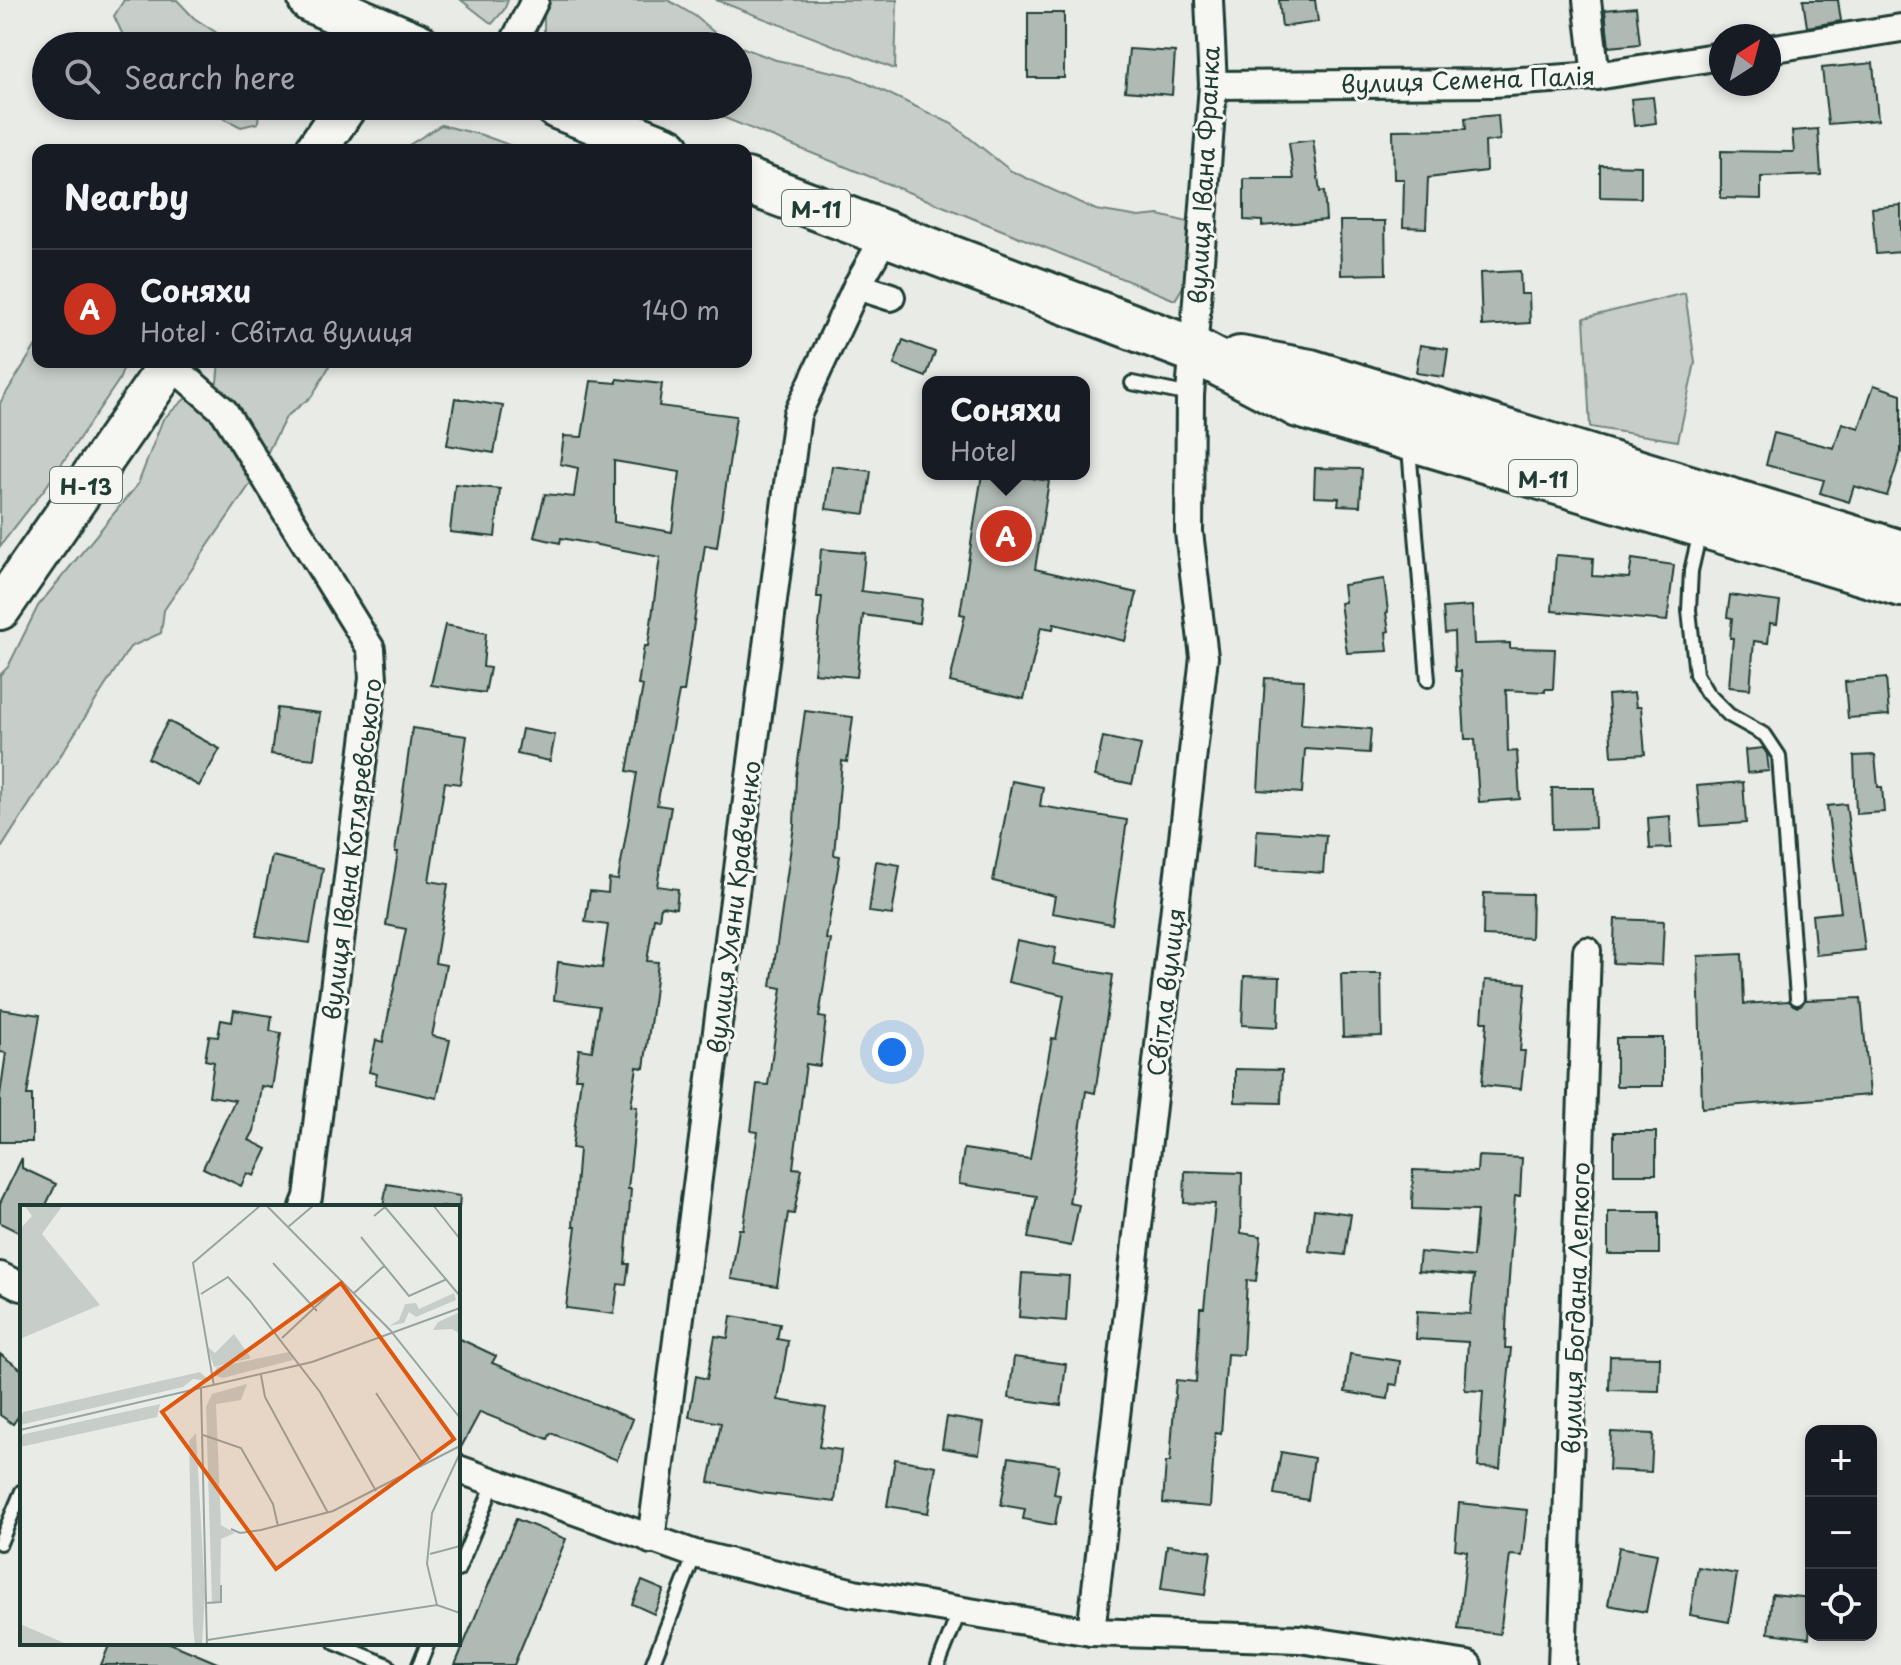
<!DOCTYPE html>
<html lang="en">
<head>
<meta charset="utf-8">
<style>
  body { margin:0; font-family:"Playpen Sans",sans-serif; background:#242831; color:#f1f3f6 }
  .controls { position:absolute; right:24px; bottom:24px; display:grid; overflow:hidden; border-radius:16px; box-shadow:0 4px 12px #0003 }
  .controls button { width:72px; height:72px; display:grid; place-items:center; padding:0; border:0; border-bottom:2px solid #363941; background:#171b24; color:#f1f3f6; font:40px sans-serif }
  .compass { position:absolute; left:1709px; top:24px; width:72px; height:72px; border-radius:50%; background:#171b24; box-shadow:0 4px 12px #0003; rotate:36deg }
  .you { position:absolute; left:892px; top:1052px; width:28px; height:28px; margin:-20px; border:6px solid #fff; border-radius:50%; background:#1a73e8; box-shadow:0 0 0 12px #1a73e833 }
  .badge { display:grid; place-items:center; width:52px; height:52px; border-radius:50%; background:#c8321e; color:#fff; font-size:26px; font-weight:700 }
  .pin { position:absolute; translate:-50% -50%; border:4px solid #fff; box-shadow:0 2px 8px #0006 }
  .popup { position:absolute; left:922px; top:376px; width:168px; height:104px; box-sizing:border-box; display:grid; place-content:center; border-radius:16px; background:#171b24; filter:drop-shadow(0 2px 6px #0005); font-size:26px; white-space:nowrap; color:#9ea1a6 }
  .popup b { font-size:30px; color:#f1f3f6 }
  .popup::after { content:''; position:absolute; left:50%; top:100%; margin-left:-16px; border:16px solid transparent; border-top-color:#171b24 }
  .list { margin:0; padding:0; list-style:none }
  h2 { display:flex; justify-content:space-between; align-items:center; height:104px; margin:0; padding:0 32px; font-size:34px }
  h2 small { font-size:26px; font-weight:400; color:#9ea1a6 }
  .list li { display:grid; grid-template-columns:52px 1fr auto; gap:24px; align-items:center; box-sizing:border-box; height:120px; padding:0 32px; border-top:2px solid #363941 }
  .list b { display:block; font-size:30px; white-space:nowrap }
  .list p { margin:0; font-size:26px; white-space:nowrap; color:#9ea1a6 }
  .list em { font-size:26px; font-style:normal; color:#9ea1a6 }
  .icon { flex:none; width:44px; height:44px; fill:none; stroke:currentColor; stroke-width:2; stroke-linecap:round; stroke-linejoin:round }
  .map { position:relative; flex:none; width:1901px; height:1665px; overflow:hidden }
  .search { position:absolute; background:#171b24; box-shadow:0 4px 12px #0003; left:32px; top:32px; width:720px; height:88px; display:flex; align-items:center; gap:20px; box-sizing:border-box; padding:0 28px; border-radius:44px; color:#9ea1a6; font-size:30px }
  .panel { position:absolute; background:#171b24; box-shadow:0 4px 12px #0003; left:32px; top:144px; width:720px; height:224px; border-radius:16px }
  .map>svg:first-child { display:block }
</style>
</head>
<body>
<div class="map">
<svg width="1901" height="1665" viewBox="0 0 1901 1665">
  <rect width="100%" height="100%" fill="#e9ebe7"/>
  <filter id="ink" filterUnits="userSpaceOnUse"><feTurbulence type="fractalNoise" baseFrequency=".0125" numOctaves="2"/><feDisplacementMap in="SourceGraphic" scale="16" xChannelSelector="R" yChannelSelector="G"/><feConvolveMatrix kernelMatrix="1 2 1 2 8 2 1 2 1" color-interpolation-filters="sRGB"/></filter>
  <g filter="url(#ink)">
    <g fill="#c7cec9" stroke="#73867e" stroke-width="2">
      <polygon points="124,0 177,0 194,18 237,46 128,46 114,16"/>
      <polygon points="461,0 508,0 504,10 492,24"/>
      <path d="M544,0H668L695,16L724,41L737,46H610L596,38C576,46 564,49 544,38Z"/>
      <polygon points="716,0 897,0 895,69"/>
      <polygon points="738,46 776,60 852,76 952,124 1011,171 1096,210 1139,217 1159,215 1192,223 1206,248 1175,300 695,106 738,106"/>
      <polygon points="209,106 259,106 258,123 241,127 211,112"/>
      <polygon points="441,125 482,135 523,150 401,150"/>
      <polygon points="1685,293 1695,363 1678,441 1590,427 1584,318"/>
      <polygon points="38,342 38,362 126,362 119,380 46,487 0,546 0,403"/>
      <polygon points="219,362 332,362 312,396 286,417 253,480 164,610 161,633 130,647 0,850 0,675 8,667 38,606 138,484 163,419 188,396 217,382"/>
    </g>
    <g fill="#b0bab5" stroke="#1f3d34" stroke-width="2" fill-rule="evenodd">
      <polygon points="1279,0 1315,0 1318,22 1282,27"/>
      <polygon points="1803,0 1838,0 1841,21 1807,27"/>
      <polygon points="1636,7 1640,44 1609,47 1605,10"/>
      <rect x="1028" y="13" width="36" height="65"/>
      <polygon points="1129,49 1175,52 1172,95 1125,91"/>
      <polygon points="1873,63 1878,120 1828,124 1822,68"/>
      <polygon points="1653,97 1656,123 1634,126 1631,99"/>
      <polygon points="1498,115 1500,140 1485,142 1486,171 1428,178 1426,228 1403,227 1404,179 1394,179 1393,130 1466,129 1465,118"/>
      <polygon points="1818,129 1821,175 1761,177 1761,199 1721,198 1721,151 1794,152 1792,131"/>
      <polygon points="1313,140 1320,192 1324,191 1326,220 1262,226 1262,221 1244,220 1244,179 1294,179 1289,143"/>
      <polygon points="1600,165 1641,166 1641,198 1600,197"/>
      <polygon points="1901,205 1901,252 1876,254 1872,208"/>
      <polygon points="1340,221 1385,221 1386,274 1341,275"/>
      <polygon points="1520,271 1521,294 1529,294 1530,323 1482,326 1480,273"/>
      <polygon points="903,340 935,352 926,377 894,365"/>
      <polygon points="1420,345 1448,349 1444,377 1416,373"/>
      <path d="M617,379L662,384L659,406L736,416L717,547L705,545L684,692H679L657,805L671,807L657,886L678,889L676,908L661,906L659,919L654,918L647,961L658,962L653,1003L644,1068L637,1067L631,1106L637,1107L628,1189H631L625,1264H629L626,1285L618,1284L614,1314L566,1308L576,1226H573L579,1149L572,1148L581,1078H575L579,1049L592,1051L599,1006L554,1000L558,962L602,968L608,925L585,922L590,891L608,893L609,879L618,880L637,773L627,771L643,686L638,685L644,646H648L660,557L561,538L560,543L534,537L545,494L574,497L578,468L560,464L564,436L582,437L591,381L617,383ZM614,461L680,472L672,532L614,522Z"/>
      <polygon points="1874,385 1901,394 1901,452 1887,496 1854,486 1849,502 1820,493 1824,480 1766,465 1774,433 1834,448 1842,423 1859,428"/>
      <polygon points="455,398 503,406 494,453 447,445"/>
      <polygon points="832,466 871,471 865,514 826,509"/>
      <polygon points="1315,468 1362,469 1360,506 1338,505 1339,498 1314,497"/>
      <polygon points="982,474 1005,474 1049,481 1035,569 1137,593 1125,641 1054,624 1053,629 1041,627 1024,699 950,682 965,615 960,614"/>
      <polygon points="455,484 500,489 495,537 450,532"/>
      <polygon points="821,549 865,553 861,591 922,599 919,623 863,615 857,677 814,673 822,597 817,597"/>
      <polygon points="1556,555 1593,558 1592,576 1629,578 1632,559 1674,565 1667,621 1552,611"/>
      <polygon points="1384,579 1388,612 1386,613 1389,631 1386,632 1388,651 1347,653 1340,603 1345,602 1343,585"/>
      <polygon points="1730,595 1780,602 1777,624 1770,623 1768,643 1754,641 1750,689 1729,687 1733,638 1730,638 1732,618 1727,617"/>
      <polygon points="1472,606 1474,644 1510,643 1510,648 1555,649 1553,689 1545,689 1545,692 1506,690 1508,752 1517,751 1520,799 1479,802 1475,739 1465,739 1461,671 1455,671 1454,632 1445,633 1443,608"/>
      <polygon points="445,625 486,633 483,667 490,668 485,693 431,685"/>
      <polygon points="1265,678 1304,680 1301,724 1371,729 1369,753 1305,749 1302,793 1258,790"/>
      <polygon points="1886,678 1889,715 1848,718 1845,682"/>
      <polygon points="1634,693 1636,707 1641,707 1645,754 1612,756 1608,695"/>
      <polygon points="277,708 320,713 314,759 271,754"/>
      <polygon points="805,711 853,717 847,762 842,761 834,855 840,856 826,939 831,940 819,1017 826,1018 820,1066 806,1064 793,1168 802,1169 794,1214 788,1213 777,1286 731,1279 739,1229 743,1229 758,1132 751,1131 757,1084 768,1085 782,988 771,986 794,826 796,776"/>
      <polygon points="168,721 220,749 199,786 148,758"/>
      <polygon points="412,728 467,736 460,784 445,782 429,881 448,884 435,963 446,965 432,1036 450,1040 437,1098 375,1084 377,1074 369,1072 376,1040 383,1042 406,929 386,925 398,852 395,852"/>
      <polygon points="522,729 555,735 550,761 517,754"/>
      <polygon points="1103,737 1141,745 1132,784 1095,776"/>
      <polygon points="1763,748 1767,754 1769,771 1747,773 1745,750"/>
      <polygon points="1875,755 1878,787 1882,787 1884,812 1856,814 1854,756"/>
      <polygon points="1012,781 1043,787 1040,806 1127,820 1112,924 1052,913 1055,896 993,881"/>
      <polygon points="1743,782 1746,823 1701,826 1697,786"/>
      <polygon points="1552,788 1594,788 1595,828 1553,829"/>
      <polygon points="1846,804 1865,950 1816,955 1812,915 1841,912 1827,806"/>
      <polygon points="1670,816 1671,848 1650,849 1648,818"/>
      <polygon points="1257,830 1326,835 1323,873 1255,868"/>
      <polygon points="272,856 323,868 310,943 256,936"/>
      <polygon points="876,861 900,865 892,915 869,912"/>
      <polygon points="1484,893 1532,894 1531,938 1483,936"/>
      <polygon points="1615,919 1664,921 1662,965 1613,963"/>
      <polygon points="1017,940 1056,948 1053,964 1113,975 1095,1093 1086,1091 1069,1203 1079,1205 1071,1246 1028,1238 1037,1196 959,1184 964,1149 1030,1159 1052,1038 1056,1039 1064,995 1008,982"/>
      <polygon points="1742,954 1744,1004 1789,1001 1797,1007 1805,1000 1861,998 1870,1095 1702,1108 1698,956"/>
      <polygon points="1341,974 1381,974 1382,1036 1343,1037"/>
      <polygon points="1244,976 1280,977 1278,1027 1242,1025"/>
      <polygon points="1485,980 1526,983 1520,1051 1525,1051 1521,1089 1482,1085 1487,1022 1482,1022"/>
      <polygon points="0,1009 40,1015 27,1095 32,1095 32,1142 0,1142 0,1095 6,1053 0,1052"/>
      <polygon points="234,1010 272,1016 270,1031 281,1033 272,1088 261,1086 254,1131 249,1140 267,1149 254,1176 247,1173 241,1186 203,1168 235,1100 209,1096 214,1062 205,1060 209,1036 218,1037 221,1020 232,1022"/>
      <rect x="1616" y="1038" width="47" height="48"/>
      <polygon points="1235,1069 1282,1070 1281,1103 1235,1102"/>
      <rect x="1614" y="1132" width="42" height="42"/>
      <polygon points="1478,1156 1522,1158 1520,1196 1515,1196 1508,1291 1505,1348 1511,1348 1500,1468 1478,1467 1483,1391 1465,1390 1468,1342 1416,1339 1417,1311 1470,1314 1474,1276 1418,1271 1420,1252 1473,1257 1477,1211 1412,1209 1413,1170 1477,1172"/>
      <polygon points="22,1158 22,1168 56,1184 45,1207 22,1207 22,1234 0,1223 0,1203"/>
      <polygon points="1185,1171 1242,1173 1241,1233 1261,1236 1256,1281 1247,1280 1243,1355 1227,1354 1221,1434 1215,1433 1210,1507 1163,1503 1166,1462 1170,1462 1176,1380 1196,1382 1200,1308 1204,1308 1215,1204 1184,1203"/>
      <polygon points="387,1184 460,1196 459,1207 383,1207"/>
      <polygon points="1314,1209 1351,1214 1345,1255 1309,1251"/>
      <rect x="1608" y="1212" width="51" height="42"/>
      <polygon points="1022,1273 1069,1276 1066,1321 1019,1317"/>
      <polygon points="731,1316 780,1324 777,1339 788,1341 778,1400 826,1408 819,1447 841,1450 835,1502 761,1493 709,1482 721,1423 689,1417 696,1376 707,1379 715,1336 728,1338"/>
      <polygon points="458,1338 496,1356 492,1363 633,1419 617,1460 551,1433 548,1439 480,1412 458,1453"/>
      <polygon points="0,1354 22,1370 22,1411 13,1424 0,1415"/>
      <polygon points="1350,1354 1400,1361 1397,1385 1390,1384 1388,1399 1345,1392"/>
      <polygon points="1610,1356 1660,1357 1659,1391 1609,1390"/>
      <polygon points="1014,1357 1066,1364 1061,1405 1009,1398"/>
      <polygon points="947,1417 984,1423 979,1454 942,1448"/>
      <polygon points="1611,1432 1653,1434 1651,1472 1609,1470"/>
      <polygon points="1281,1452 1314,1458 1308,1500 1274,1494"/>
      <polygon points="1009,1457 1059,1465 1054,1494 1060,1495 1055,1525 1023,1519 1025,1509 1001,1505"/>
      <polygon points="895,1459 936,1466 928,1513 887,1506"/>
      <polygon points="1459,1503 1527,1510 1522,1556 1510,1555 1500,1634 1458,1629 1467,1551 1455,1549"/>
      <polygon points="516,1519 566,1539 514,1665 455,1665"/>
      <polygon points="1167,1545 1211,1551 1205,1595 1161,1589"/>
      <polygon points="1619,1547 1657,1554 1646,1612 1608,1605"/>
      <polygon points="1698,1567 1737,1574 1729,1622 1690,1615"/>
      <polygon points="642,1581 664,1590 654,1614 632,1604"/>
      <polygon points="1772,1594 1811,1598 1809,1638 1768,1633"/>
      <polygon points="110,1643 170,1643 222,1665 101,1665"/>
    </g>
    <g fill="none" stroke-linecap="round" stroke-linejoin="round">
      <defs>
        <g id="lane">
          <polyline points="1132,383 1190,395"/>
          <polyline points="1409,448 1428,680"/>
          <polyline points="1700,532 1691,571 1689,610 1696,674 1707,693 1729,715 1765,735 1779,756 1797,998"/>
          <polyline points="0,1543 22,1491"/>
          <polyline points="458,1570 494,1483"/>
          <polyline points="335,1643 388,1665"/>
          <polyline points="419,1665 428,1643"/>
          <polyline points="652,1665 695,1554"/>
          <polyline points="938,1665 960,1610"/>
        </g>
        <g id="street">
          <polyline points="1587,0 1596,76"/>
          <polyline points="512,46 535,0"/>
          <polyline points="1769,49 1901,28"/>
          <polyline points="1213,85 1493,83 1596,76 1721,56"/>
          <polyline points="857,286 891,297"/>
          <polyline points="170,364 224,411 371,649 373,678 308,1197 304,1207"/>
          <polyline points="0,1276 22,1287"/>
          <polyline points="458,1469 695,1554 854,1593 1091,1632 1300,1639 1468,1665"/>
          <polyline points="651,1540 797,415 857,286 886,235"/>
          <polyline points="1091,1632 1204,657 1189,532 1190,395 1213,85 1209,0"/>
          <polyline points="1562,1665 1587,951"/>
        </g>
        <g id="primary">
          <polyline points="316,150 346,106"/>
          <polyline points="0,609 171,362"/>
        </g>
        <g id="highway">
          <polyline points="311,0 418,46"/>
          <polyline points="557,106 668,150"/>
          <polyline points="746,181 1194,350 1299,405 1901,584"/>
          <polyline points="1240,359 1310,372 1901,553"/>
        </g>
      </defs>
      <use href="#lane" stroke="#1f3d34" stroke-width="18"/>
      <use href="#street" stroke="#1f3d34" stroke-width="32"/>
      <use href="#primary" stroke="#1f3d34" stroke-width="46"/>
      <use href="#highway" stroke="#1f3d34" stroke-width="50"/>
      <use href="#lane" stroke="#f6f6f2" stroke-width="12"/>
      <use href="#street" stroke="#f6f6f2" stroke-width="26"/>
      <use href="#primary" stroke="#f6f6f2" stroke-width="40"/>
      <use href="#highway" stroke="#f6f6f2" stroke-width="44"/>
    </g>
  </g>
  <g text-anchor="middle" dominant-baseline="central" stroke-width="6" stroke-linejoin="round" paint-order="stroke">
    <g fill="#f6f6f2" stroke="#60746d" stroke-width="2">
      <rect x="782" y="190" width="68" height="36" rx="6"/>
      <rect x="1509" y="460" width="68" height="36" rx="6"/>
      <rect x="50" y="467" width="72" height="36" rx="6"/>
    </g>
    <g font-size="22" font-weight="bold" fill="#1f3d34">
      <text x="816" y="208">М-11</text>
      <text x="1543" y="478">М-11</text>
      <text x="86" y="485">Н-13</text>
    </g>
    <g font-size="24" fill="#1f3d34" stroke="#f6f6f2">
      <text transform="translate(1468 79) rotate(-2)">вулиця Семена Палія</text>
      <text transform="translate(1203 175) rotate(-87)">вулиця Івана Франка</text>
      <text transform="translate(351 849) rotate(-83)">вулиця Івана Котляревського</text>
      <text transform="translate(733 907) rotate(-83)">вулиця Уляни Кравченко</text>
      <text transform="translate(1165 992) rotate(-83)">Світла вулиця</text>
      <text transform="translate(1575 1308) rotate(-88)">вулиця Богдана Лепкого</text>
    </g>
  </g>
  <g transform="translate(20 1205)">
    <rect width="440" height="440" fill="#e9ebe7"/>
    <path d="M4,0H43L22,29L80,100L0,134V24L12,11ZM434,88L436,95L396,112L389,107L384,118L369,121L379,115L385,99L396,98L399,104ZM440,107V129L432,124L413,125L418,117ZM214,129L231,153L194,162L187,141L195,148ZM269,147L273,155L203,173L193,170L197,162ZM180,167L190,176L173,174L163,182L0,220L3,207ZM227,179L221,195L196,199L201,320L215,328L201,334L200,396L192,398L186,202L192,189ZM140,199L137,212L0,242V230ZM176,228L185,389L182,440H175L173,422L169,236ZM0,419L49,440H0Z" fill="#c7cec9"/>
    <path fill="none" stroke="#98a59f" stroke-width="2" d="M246,0L370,125L440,213M413,0L440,34M354,11L365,2L440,91M268,22L294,0M341,32L389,91L427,74M253,58L297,106M334,88L364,61M181,89L208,72L230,96L300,187L356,286M262,133L323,76M241,170L245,192L308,308M194,181L173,58L241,0M181,184L187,440M356,188L403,259M0,225L292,157L440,103M183,230L221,243L253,299L258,321M211,324L220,328L241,325L313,306L440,241M410,349L440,341M186,398L201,397V380M417,400L407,359L412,308L440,248M187,435L417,400L440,408"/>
    <path fill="#de580e" fill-opacity="0.15" stroke="#de580e" stroke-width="4" d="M321,78L434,234L256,364L142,207Z"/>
    <rect width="440" height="440" fill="none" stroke="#1f3d34" stroke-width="4"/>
  </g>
</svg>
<div class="controls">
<button>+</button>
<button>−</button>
<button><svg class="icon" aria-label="locate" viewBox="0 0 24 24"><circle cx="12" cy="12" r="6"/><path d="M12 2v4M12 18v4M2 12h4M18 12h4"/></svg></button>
</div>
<svg class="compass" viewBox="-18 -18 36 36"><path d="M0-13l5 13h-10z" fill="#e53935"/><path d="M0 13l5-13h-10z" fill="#9ea1a6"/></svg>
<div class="you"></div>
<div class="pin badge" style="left:1006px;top:536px">A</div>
<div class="popup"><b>Соняхи</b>Hotel</div>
<div class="search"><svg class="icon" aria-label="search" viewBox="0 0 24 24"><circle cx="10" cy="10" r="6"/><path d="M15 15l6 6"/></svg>Search here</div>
<section class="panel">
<h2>Nearby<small></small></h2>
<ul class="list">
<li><span class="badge">A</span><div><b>Соняхи</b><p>Hotel · Світла вулиця</p></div><em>140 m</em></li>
</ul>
</section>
</div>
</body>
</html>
